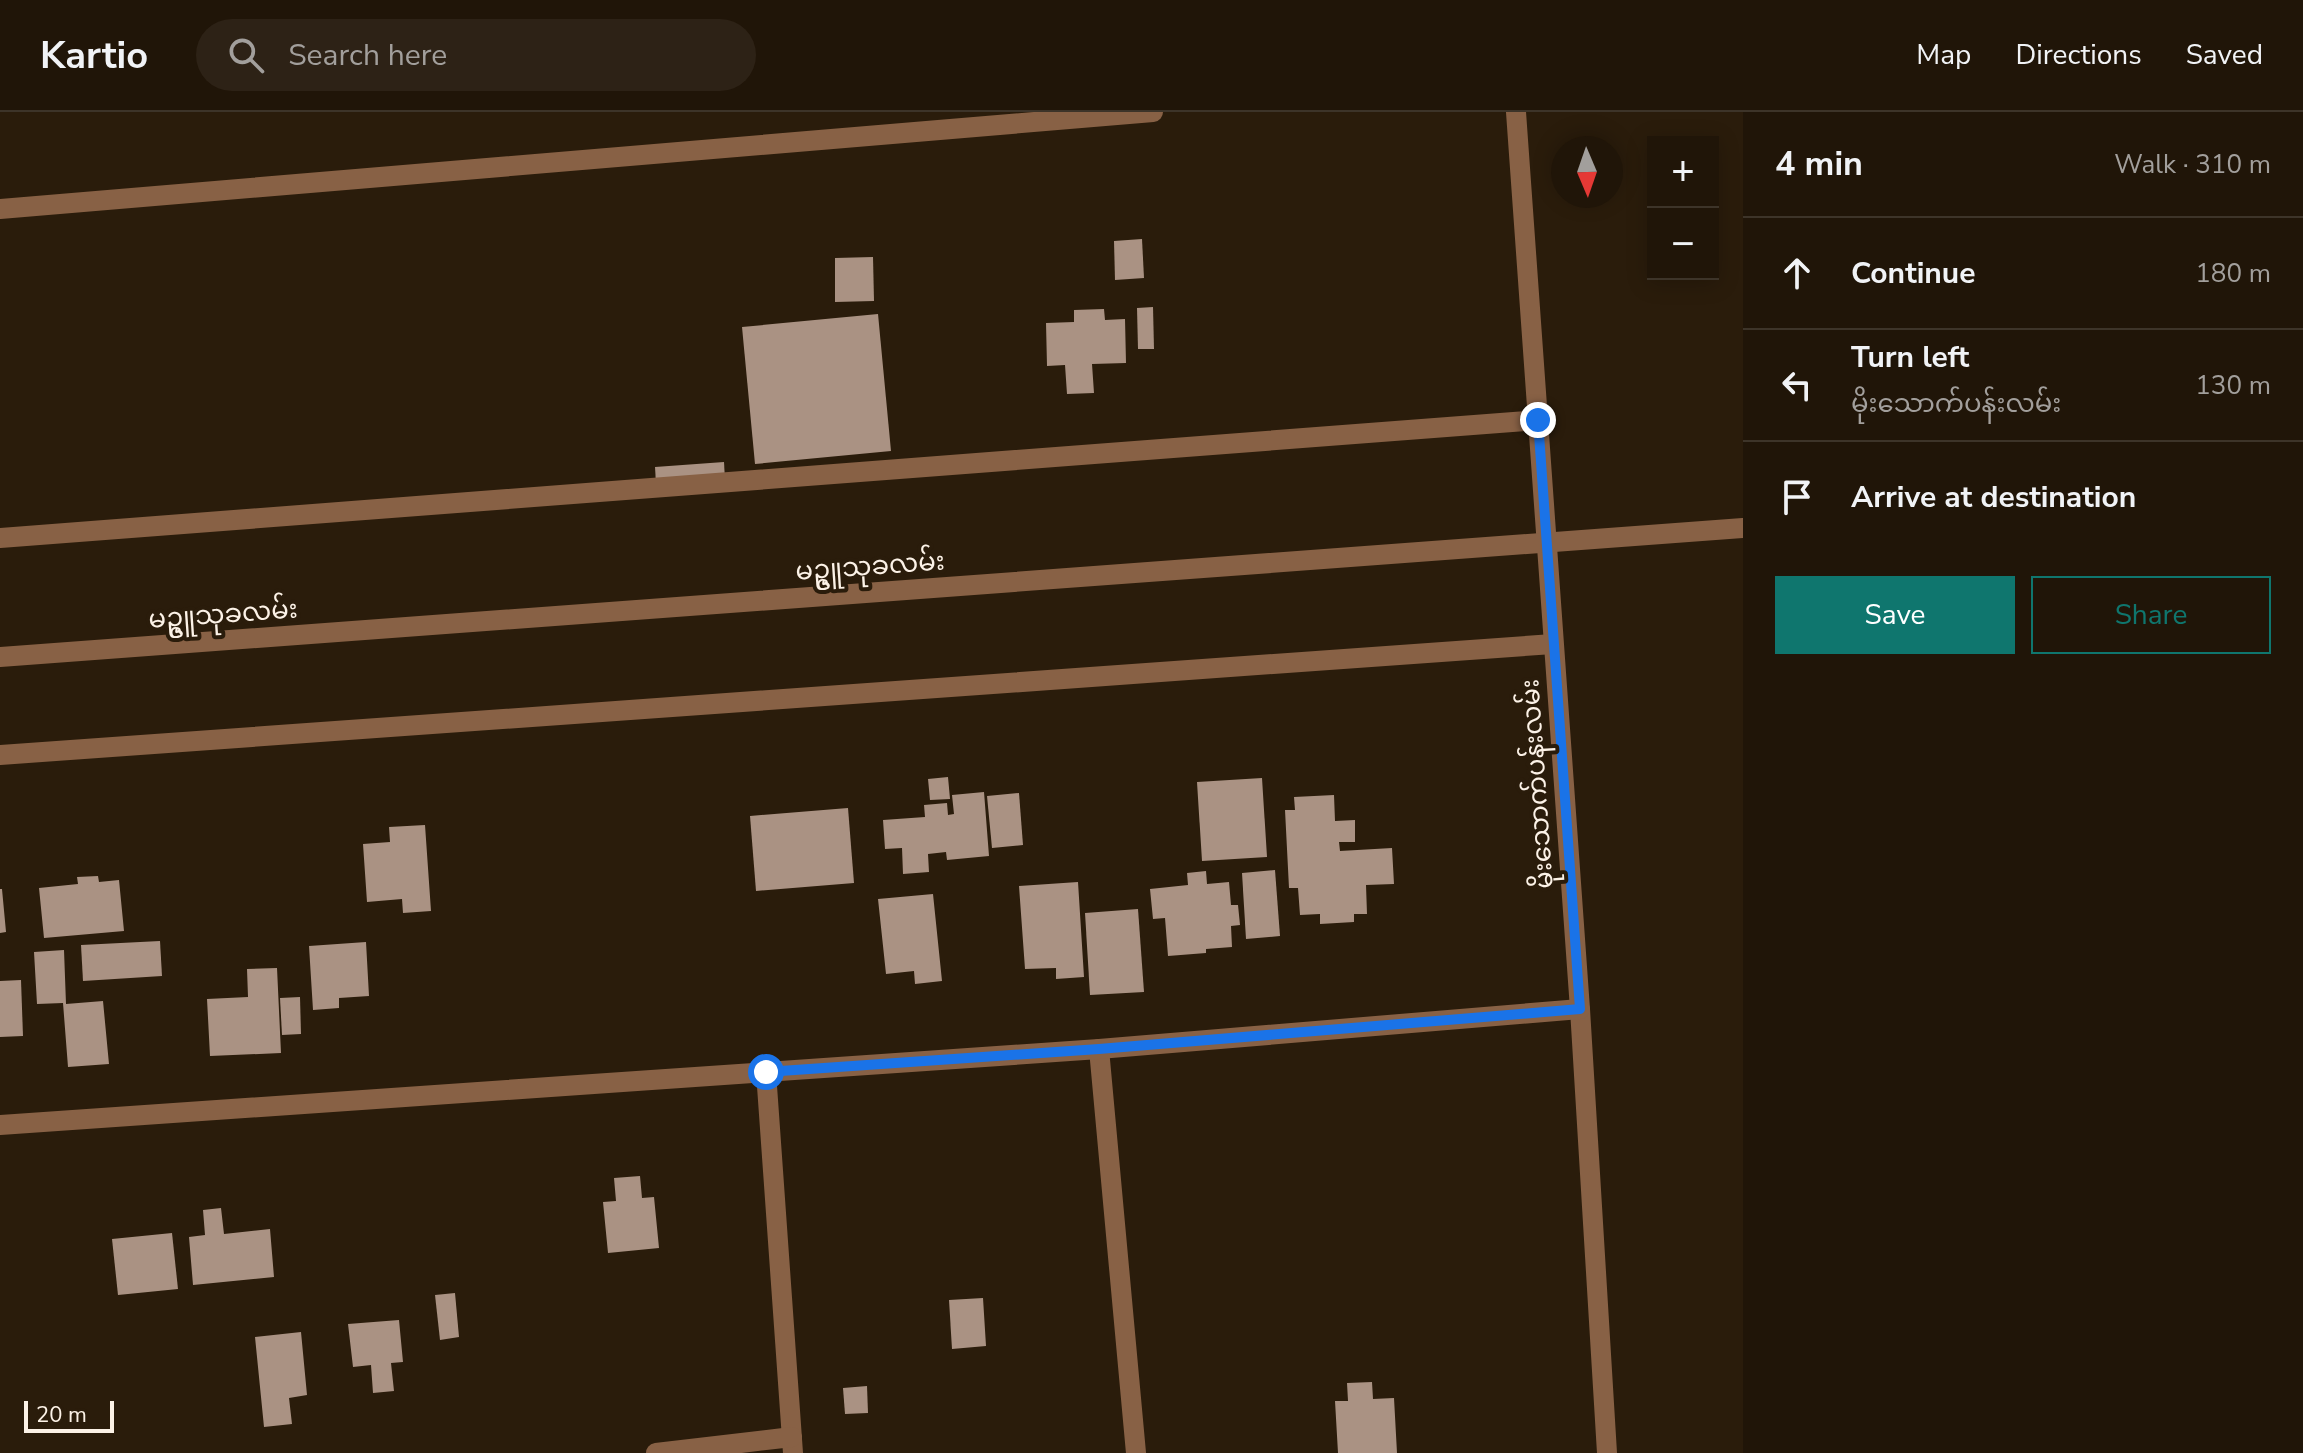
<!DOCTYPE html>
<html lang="en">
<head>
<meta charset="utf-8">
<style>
  body { margin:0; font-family:"Nunito Sans","Noto Sans Myanmar",sans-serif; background:#2d2216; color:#f1f3f6 }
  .controls { position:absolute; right:24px; top:24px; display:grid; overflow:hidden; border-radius:0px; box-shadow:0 4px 20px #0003 }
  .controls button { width:72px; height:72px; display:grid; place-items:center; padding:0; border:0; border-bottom:2px solid #3d3429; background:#201508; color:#f1f3f6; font:40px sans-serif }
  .compass { position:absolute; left:1551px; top:24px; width:72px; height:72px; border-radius:50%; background:#201508; box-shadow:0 4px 20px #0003; rotate:178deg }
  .scale { position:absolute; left:24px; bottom:20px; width:90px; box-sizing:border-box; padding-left:8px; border:4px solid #fcf2e7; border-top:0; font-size:22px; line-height:28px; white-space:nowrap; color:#fcf2e7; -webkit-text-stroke:6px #2a1c0b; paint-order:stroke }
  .stop { position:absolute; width:24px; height:24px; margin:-18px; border:6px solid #1a73e8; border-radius:50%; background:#fff }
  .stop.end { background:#1a73e8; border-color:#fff; box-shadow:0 2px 8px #0008 }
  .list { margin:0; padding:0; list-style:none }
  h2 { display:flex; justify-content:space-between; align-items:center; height:104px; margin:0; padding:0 32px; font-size:34px }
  h2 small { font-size:26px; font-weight:400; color:#a29f9c }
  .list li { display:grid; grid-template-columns:52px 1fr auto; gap:24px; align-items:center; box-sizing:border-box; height:112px; padding:0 32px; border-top:2px solid #3d3429 }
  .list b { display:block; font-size:30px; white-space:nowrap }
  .list p { margin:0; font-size:26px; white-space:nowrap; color:#a29f9c }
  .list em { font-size:26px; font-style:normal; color:#a29f9c }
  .actions { display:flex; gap:16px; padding:24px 32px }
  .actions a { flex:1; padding:18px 0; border:2px solid #0f766e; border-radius:0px; text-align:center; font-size:28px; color:#0f766e }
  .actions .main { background:#0f766e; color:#fff }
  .icon { flex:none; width:44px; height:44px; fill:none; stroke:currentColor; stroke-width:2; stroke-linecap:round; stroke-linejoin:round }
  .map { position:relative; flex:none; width:1743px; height:1341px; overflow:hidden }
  header { display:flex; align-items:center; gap:48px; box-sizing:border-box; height:112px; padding:0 40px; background:#201508; border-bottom:2px solid #3d3429 }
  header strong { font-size:38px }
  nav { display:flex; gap:44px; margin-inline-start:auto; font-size:28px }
  .search { width:560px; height:72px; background:#2d2216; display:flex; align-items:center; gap:20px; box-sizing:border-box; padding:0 28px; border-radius:44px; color:#a29f9c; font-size:30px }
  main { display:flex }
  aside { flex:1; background:#201508 }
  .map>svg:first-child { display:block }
</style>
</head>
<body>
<header>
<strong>Kartio</strong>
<div class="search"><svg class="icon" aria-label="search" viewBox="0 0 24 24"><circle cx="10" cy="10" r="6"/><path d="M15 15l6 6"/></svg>Search here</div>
<nav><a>Map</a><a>Directions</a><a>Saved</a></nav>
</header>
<main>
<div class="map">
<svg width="1743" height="1341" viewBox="0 0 1743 1341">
  <rect width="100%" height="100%" fill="#2a1c0b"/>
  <g fill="#aa9283">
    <polygon points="1142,127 1144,166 1115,168 1114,129"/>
    <polygon points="873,145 874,189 835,190 835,146"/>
    <polygon points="1153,195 1154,237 1138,237 1137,196"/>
    <polygon points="1104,197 1105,208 1125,207 1126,251 1092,252 1094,281 1067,282 1065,253 1047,254 1046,211 1074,210 1074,198"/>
    <polygon points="878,202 891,339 755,352 742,215"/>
    <polygon points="724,350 725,368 656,372 655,355"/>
    <polygon points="948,665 950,687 930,688 928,667"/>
    <polygon points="1262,666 1267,745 1202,749 1197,670"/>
    <polygon points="984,680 989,744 947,748 946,740 928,742 929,760 903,762 902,736 885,737 883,708 925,705 924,693 947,691 948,703 954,702 952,683"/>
    <polygon points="1019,681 1023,733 992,736 987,684"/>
    <polygon points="1334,683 1335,709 1355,708 1355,730 1339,730 1340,739 1392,736 1394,772 1366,773 1367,802 1354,802 1354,810 1320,812 1320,802 1300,803 1298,776 1289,776 1285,698 1295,698 1294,685"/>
    <polygon points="848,696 854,771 756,779 750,704"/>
    <polygon points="425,713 431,799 403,801 402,787 367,790 363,732 390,730 389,715"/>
    <polygon points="1275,758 1280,824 1246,827 1242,761"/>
    <polygon points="1206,759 1207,772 1229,770 1231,793 1238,793 1240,813 1231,814 1232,835 1206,837 1206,841 1168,844 1165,806 1153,807 1150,777 1188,773 1187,761"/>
    <polygon points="98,764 99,770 119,768 124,819 44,826 39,776 78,772 77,765"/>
    <polygon points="1078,770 1084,865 1056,867 1056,856 1025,857 1019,774"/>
    <polygon points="0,777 2,777 6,820 0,821"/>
    <polygon points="933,782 942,869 915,872 914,859 886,862 878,787"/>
    <polygon points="1138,797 1144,880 1090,883 1085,801"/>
    <polygon points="160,829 162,864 83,869 81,833"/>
    <polygon points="366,830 369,884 339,886 339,896 313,898 309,834"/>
    <polygon points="64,838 66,892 103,889 109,952 68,955 63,891 37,892 34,840"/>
    <polygon points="277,856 281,941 210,944 207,887 248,885 247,857"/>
    <polygon points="21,868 23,924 0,925 0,869"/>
    <polygon points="300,885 301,922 282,923 280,886"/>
    <polygon points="640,1064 642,1086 654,1085 659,1136 608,1141 603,1090 616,1089 614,1066"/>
    <polygon points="221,1096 224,1122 270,1117 274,1165 193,1173 189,1125 205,1123 203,1098"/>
    <polygon points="172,1121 178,1177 118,1183 112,1127"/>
    <polygon points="455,1181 459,1225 440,1228 435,1183"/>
    <polygon points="983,1186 986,1234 952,1237 949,1188"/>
    <polygon points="399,1208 403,1250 391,1251 394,1279 373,1281 371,1253 353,1255 348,1212"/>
    <polygon points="301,1220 307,1283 289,1286 292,1312 264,1315 255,1225"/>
    <polygon points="1372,1270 1373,1287 1394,1286 1397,1341 1338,1341 1335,1289 1348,1289 1347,1271"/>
    <polygon points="867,1274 868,1301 845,1302 843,1276"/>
  </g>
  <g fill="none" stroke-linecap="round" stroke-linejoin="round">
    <g stroke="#886145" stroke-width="20">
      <polyline points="1516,0 1580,897 1607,1341"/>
      <polyline points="0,97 1153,0"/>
      <polyline points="0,426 1538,308"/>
      <polyline points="0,545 1743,416"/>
      <polyline points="0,643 1553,532"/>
      <polyline points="1099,937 1136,1341"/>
      <polyline points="766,960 793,1341"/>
      <polyline points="0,1013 1099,937 1580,897"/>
      <polyline points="656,1341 792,1325"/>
    </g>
  </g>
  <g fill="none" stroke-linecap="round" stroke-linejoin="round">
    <polyline stroke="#1a73e8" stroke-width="10" points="766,960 1099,937 1580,897 1538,308"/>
  </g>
  <g text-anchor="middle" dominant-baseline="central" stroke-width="8" stroke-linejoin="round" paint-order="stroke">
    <g font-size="26" fill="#fcf2e7" stroke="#2a1c0b">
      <text transform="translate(870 454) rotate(-4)">မဥ္ဇူသုခလမ်း</text>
      <text transform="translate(223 502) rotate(-4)">မဥ္ဇူသုခလမ်း</text>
      <text transform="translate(1537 672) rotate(-94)">မိုးသောက်ပန်းလမ်း</text>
    </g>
  </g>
</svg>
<div class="controls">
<button>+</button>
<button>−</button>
</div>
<svg class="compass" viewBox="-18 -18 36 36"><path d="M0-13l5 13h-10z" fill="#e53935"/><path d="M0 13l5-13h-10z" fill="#a29f9c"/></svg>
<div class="scale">20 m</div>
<div class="stop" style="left:766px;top:960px"></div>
<div class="stop end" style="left:1538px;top:308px"></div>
</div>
<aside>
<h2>4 min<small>Walk · 310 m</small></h2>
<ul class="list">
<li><svg class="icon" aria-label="ahead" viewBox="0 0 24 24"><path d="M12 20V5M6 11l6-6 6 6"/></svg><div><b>Continue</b></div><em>180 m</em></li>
<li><svg class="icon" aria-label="left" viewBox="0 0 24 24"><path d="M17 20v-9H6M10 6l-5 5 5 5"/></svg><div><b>Turn left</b><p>မိုးသောက်ပန်းလမ်း</p></div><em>130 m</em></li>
<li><svg class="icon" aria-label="arrive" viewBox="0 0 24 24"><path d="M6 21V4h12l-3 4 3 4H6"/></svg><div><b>Arrive at destination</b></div></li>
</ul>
<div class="actions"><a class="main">Save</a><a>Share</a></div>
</aside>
</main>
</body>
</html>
